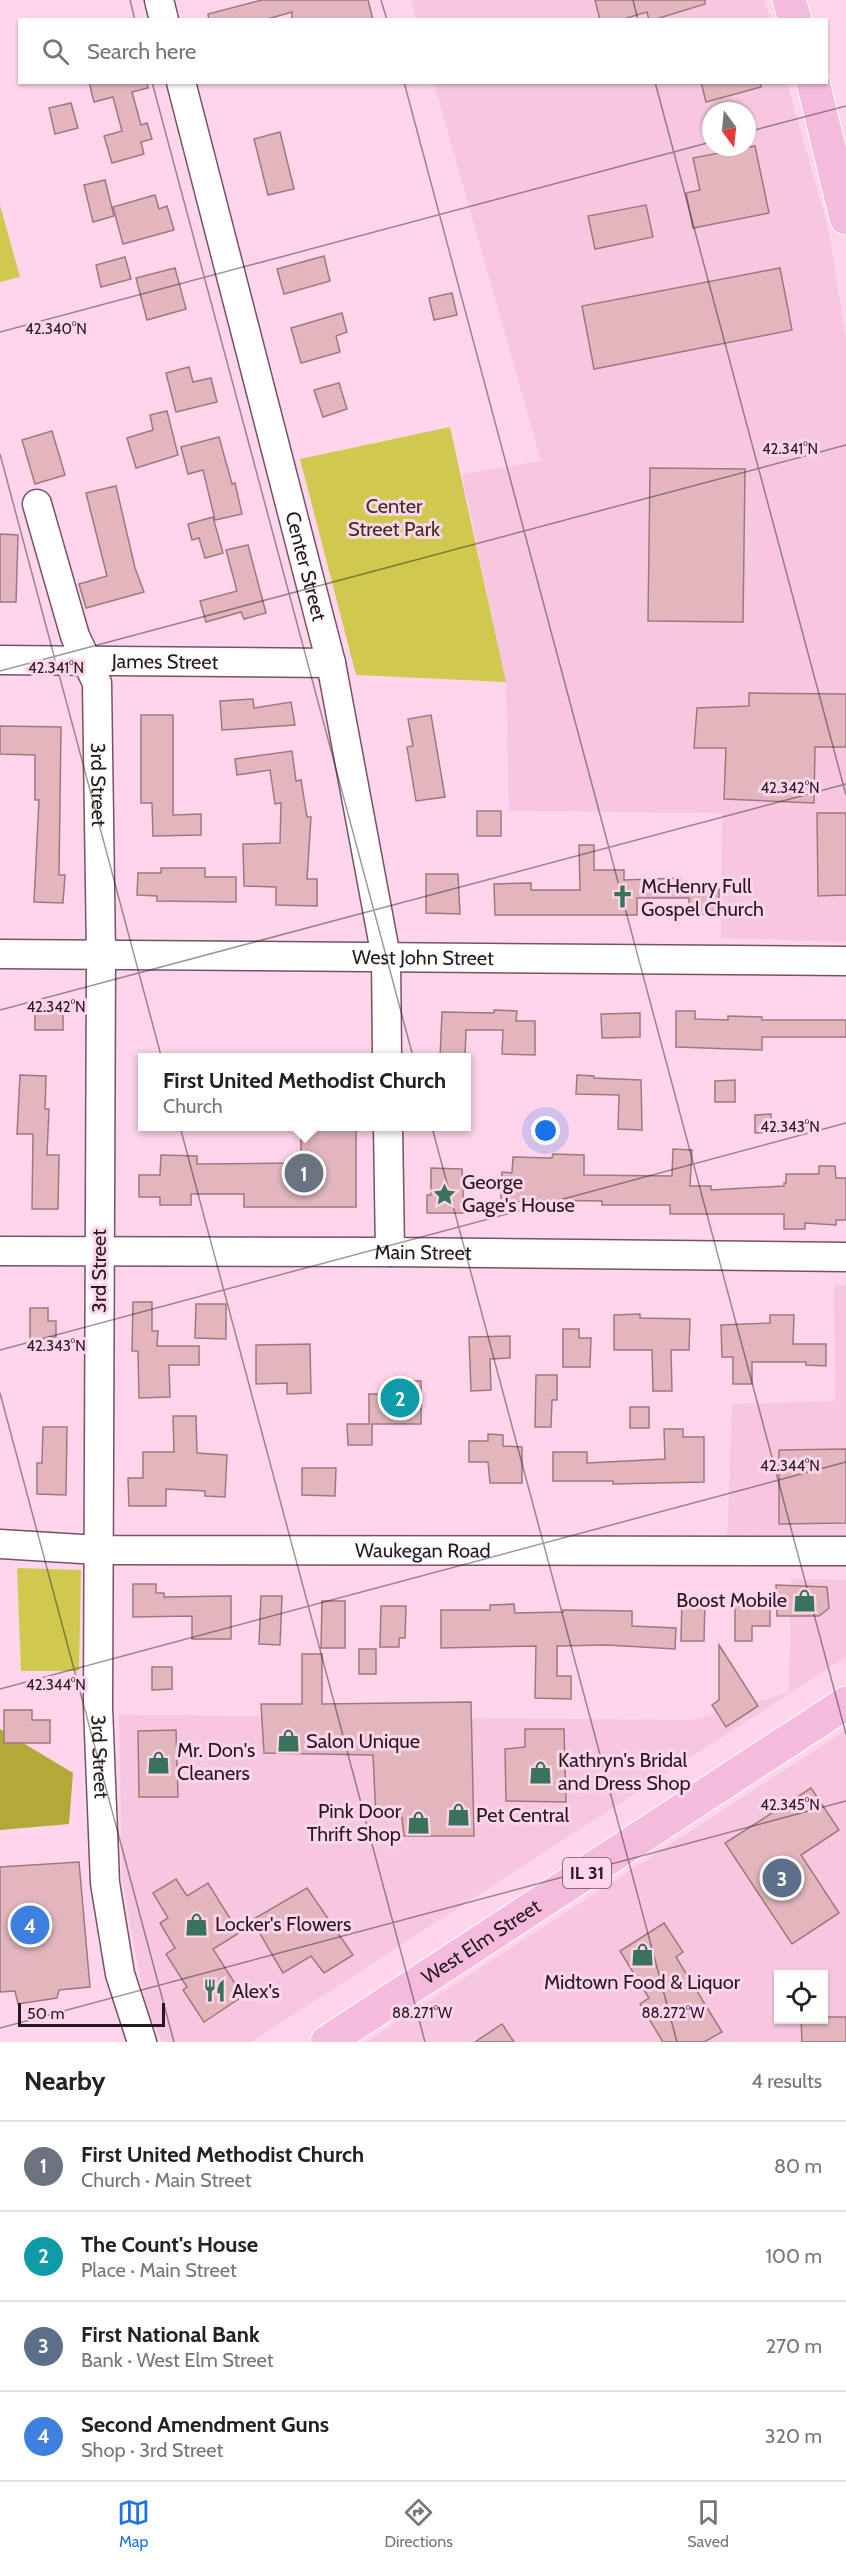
<!DOCTYPE html>
<html lang="en">
<head>
<meta charset="utf-8">
<style>
  body { margin:0; font-family:Cabin,sans-serif; background:#f2f2f2; color:#222 }
  .controls { position:absolute; right:18px; bottom:18px; display:grid; overflow:hidden; border-radius:0px; box-shadow:0 2px 4px #0004 }
  .controls button { width:54px; height:54px; display:grid; place-items:center; padding:0; border:0; border-bottom:2px solid #e0e0e0; background:#fff; color:#222; font:30px sans-serif }
  .compass { position:absolute; left:702px; top:102px; width:54px; height:54px; border-radius:50%; background:#fff; box-shadow:0 2px 4px #0004; rotate:165deg }
  .scale { position:absolute; left:18px; bottom:15px; width:147px; box-sizing:border-box; padding-left:6px; border:3px solid #271921; border-top:0; font-size:16px; line-height:21px; white-space:nowrap; color:#271921; -webkit-text-stroke:4px #ffd5eb; paint-order:stroke }
  .you { position:absolute; left:546px; top:1131px; width:21px; height:21px; margin:-15px; border:4px solid #fff; border-radius:50%; background:#1a73e8; box-shadow:0 0 0 9px #1a73e833 }
  .badge { display:grid; place-items:center; width:39px; height:39px; border-radius:50%; background:#1a73e8; color:#fff; font-size:20px; font-weight:700 }
  .pin { position:absolute; translate:-50% -50%; border:3px solid #fff; box-shadow:0 2px 6px #0006 }
  .popup { position:absolute; left:138px; top:1053px; width:333px; height:78px; box-sizing:border-box; display:grid; place-content:center; border-radius:0px; background:#fff; filter:drop-shadow(0 2px 4px #0005); font-size:20px; white-space:nowrap; color:#767676 }
  .popup b { font-size:22px; color:#222 }
  .popup::after { content:''; position:absolute; left:50%; top:100%; margin-left:-12px; border:12px solid transparent; border-top-color:#fff }
  .list { margin:0; padding:0; list-style:none }
  h2 { display:flex; justify-content:space-between; align-items:center; height:78px; margin:0; padding:0 24px; font-size:26px }
  h2 small { font-size:20px; font-weight:400; color:#767676 }
  .list li { display:grid; grid-template-columns:39px 1fr auto; gap:18px; align-items:center; box-sizing:border-box; height:90px; padding:0 24px; border-top:2px solid #e0e0e0 }
  .list b { display:block; font-size:22px; white-space:nowrap }
  .list p { margin:0; font-size:20px; white-space:nowrap; color:#767676 }
  .list em { font-size:20px; font-style:normal; color:#767676 }
  .icon { flex:none; width:33px; height:33px; fill:none; stroke:currentColor; stroke-width:2; stroke-linecap:round; stroke-linejoin:round }
  .map { position:relative; flex:none; width:846px; height:2042px; overflow:hidden }
  .search { position:absolute; background:#fff; box-shadow:0 2px 4px #0004; left:18px; right:18px; top:18px; height:66px; display:flex; align-items:center; gap:15px; box-sizing:border-box; padding:0 21px; border-radius:0px; color:#767676; font-size:22px }
  .sheet { height:438px; background:#fff }
  nav { display:flex; justify-content:space-around; align-items:center; box-sizing:border-box; height:84px; border-top:2px solid #e0e0e0; background:#fff; font-size:16px; color:#767676 }
  nav a { display:grid; justify-items:center; gap:3px }
  nav .on { color:#1a73e8 }
  .map>svg:first-child { display:block }
</style>
</head>
<body>
<div class="map">
<svg width="846" height="2042" viewBox="0 0 846 2042">
  <rect width="100%" height="100%" fill="#ffd5eb"/>
  <g fill="#f7c7e0" fill-rule="evenodd">
    <polygon points="411,0 764,0 770,19 416,19"/>
    <path d="M434,83H787L828,227L846,338V942L721,938L722,813L509,811L506,682L462,474L541,461ZM711,111H747V147H711Z"/>
    <polygon points="834,1285 846,1285 846,1538 727,1540 732,1404 835,1401"/>
    <polygon points="791,1579 846,1580 846,1657 251,2042 163,2042 147,2012 122,1881 119,1715 694,1720 789,1692"/>
    <path d="M846,1730V2042H366ZM778,1974H824V2020H778Z"/>
  </g>
  <g fill="#d0c950">
    <polygon points="0,205 20,277 0,282"/>
    <polygon points="450,427 506,682 356,675 300,459"/>
    <polygon points="17,1568 81,1570 79,1671 21,1671"/>
  </g>
  <polygon fill="#b1aa36" points="0,1729 73,1773 69,1824 0,1830"/>
  <g fill="#e3b6be" stroke="#a1777f" stroke-width="1.5">
    <polygon points="262,0 368,0 373,20 292,20 292,12 264,20 209,20 208,14"/>
    <polygon points="595,0 705,0 705,4 653,20 649,20 647,12 620,20 600,20"/>
    <polygon points="89,82 147,82 148,88 132,92 141,125 147,123 152,139 141,142 144,154 112,163 104,136 122,131 113,97 94,102"/>
    <polygon points="701,82 760,82 761,87 706,102"/>
    <polygon points="71,103 78,128 55,134 49,108"/>
    <polygon points="280,132 294,189 268,195 254,139"/>
    <polygon points="755,146 769,213 693,228 686,193 700,190 693,158"/>
    <polygon points="105,180 114,216 93,222 84,185"/>
    <polygon points="155,195 159,209 167,206 174,230 123,244 113,207"/>
    <polygon points="646,205 653,237 595,249 588,216"/>
    <polygon points="324,256 330,281 284,294 277,269"/>
    <polygon points="125,257 131,279 101,287 96,265"/>
    <polygon points="175,268 186,309 147,320 136,278"/>
    <polygon points="780,268 792,330 594,369 582,306"/>
    <polygon points="452,293 457,315 434,320 429,298"/>
    <polygon points="342,313 347,332 336,336 340,352 301,363 291,328"/>
    <polygon points="189,367 193,382 211,378 217,402 176,412 166,373"/>
    <polygon points="339,383 347,409 323,417 314,390"/>
    <polygon points="167,411 178,455 136,468 127,438 153,430 150,415"/>
    <polygon points="52,431 65,475 35,484 22,440"/>
    <polygon points="219,437 232,484 235,483 242,514 215,520 203,470 188,474 181,447"/>
    <polygon points="650,468 745,469 743,622 648,621"/>
    <polygon points="116,486 135,568 144,592 86,608 79,584 107,576 86,493"/>
    <polygon points="213,517 223,553 205,558 199,538 192,540 188,524"/>
    <polygon points="0,534 18,535 16,602 0,602"/>
    <polygon points="248,545 266,613 244,619 241,612 206,622 200,601 237,591 226,550"/>
    <polygon points="749,693 846,694 846,747 815,747 814,803 724,799 726,748 694,748 697,708 749,706"/>
    <polygon points="253,699 254,708 291,702 295,725 222,730 220,701"/>
    <polygon points="141,715 173,715 173,815 201,814 201,835 153,836 152,803 141,803"/>
    <polygon points="431,715 445,797 416,801 407,747 413,746 408,719"/>
    <polygon points="0,726 61,727 59,875 65,875 63,903 34,902 39,800 35,800 35,755 0,754"/>
    <polygon points="292,751 296,781 301,780 307,817 311,817 307,879 317,879 317,906 276,905 276,887 244,886 243,844 280,843 281,803 275,804 270,770 237,775 235,759"/>
    <rect x="477" y="811" width="24" height="25"/>
    <polygon points="817,813 846,813 846,895 818,896"/>
    <polygon points="579,845 594,845 594,870 624,870 624,880 681,878 681,883 703,882 703,889 719,889 719,914 689,914 689,898 637,898 637,915 495,915 494,884 531,883 531,890 580,890"/>
    <polygon points="161,868 205,868 205,877 236,877 236,902 157,901 157,896 137,895 138,873 161,873"/>
    <polygon points="426,874 458,874 460,914 426,913"/>
    <rect x="35" y="1007" width="28" height="23"/>
    <polygon points="494,1010 517,1011 516,1021 535,1021 535,1055 502,1054 503,1030 466,1030 465,1058 440,1058 442,1012 494,1013"/>
    <polygon points="676,1011 695,1011 695,1019 728,1020 728,1016 762,1017 762,1020 846,1020 846,1037 762,1037 762,1050 676,1047"/>
    <polygon points="640,1013 640,1037 602,1038 601,1014"/>
    <polygon points="20,1075 46,1076 45,1109 49,1109 47,1155 59,1155 58,1209 32,1209 33,1134 17,1134"/>
    <polygon points="577,1075 594,1076 594,1078 641,1080 642,1130 618,1129 619,1095 576,1094"/>
    <polygon points="735,1080 735,1102 715,1102 715,1081"/>
    <polygon points="771,1114 771,1132 755,1133 755,1115"/>
    <polygon points="301,1126 356,1126 356,1207 244,1207 244,1194 191,1194 191,1205 160,1205 160,1197 139,1197 139,1175 160,1175 161,1155 197,1156 197,1164 301,1163"/>
    <polygon points="673,1149 692,1150 690,1186 711,1186 711,1190 784,1186 784,1183 786,1183 786,1174 819,1174 819,1166 835,1166 836,1178 846,1178 846,1220 836,1220 836,1225 805,1223 805,1229 784,1229 784,1214 670,1214 670,1205 602,1205 602,1201 535,1200 535,1202 501,1201 502,1172 512,1173 513,1157 552,1158 553,1154 584,1155 584,1175 672,1176"/>
    <polygon points="431,1168 462,1169 464,1213 427,1213 427,1195 431,1195"/>
    <polygon points="133,1302 152,1302 152,1331 158,1331 157,1346 199,1346 199,1365 169,1365 170,1397 139,1398 138,1351 132,1351"/>
    <polygon points="196,1304 226,1304 226,1339 195,1338"/>
    <polygon points="30,1308 48,1308 48,1321 56,1321 56,1337 48,1337 48,1350 30,1350"/>
    <polygon points="640,1314 640,1318 690,1319 689,1350 671,1350 672,1391 653,1391 652,1350 614,1350 614,1315"/>
    <polygon points="770,1315 794,1315 793,1344 826,1344 826,1366 806,1365 806,1362 752,1362 752,1384 733,1384 733,1357 722,1357 721,1325 770,1323"/>
    <polygon points="563,1329 579,1329 579,1338 591,1338 590,1367 563,1367"/>
    <polygon points="510,1336 510,1358 490,1359 491,1390 471,1391 469,1337"/>
    <polygon points="310,1344 311,1393 287,1394 287,1383 256,1384 256,1345"/>
    <polygon points="536,1375 557,1375 557,1400 552,1400 551,1427 535,1427"/>
    <polygon points="395,1381 421,1381 421,1424 372,1424 372,1445 348,1445 347,1424 369,1424 369,1394 395,1394"/>
    <rect x="630" y="1407" width="19" height="21"/>
    <polygon points="173,1416 196,1416 197,1453 227,1455 225,1497 205,1496 205,1491 166,1489 166,1506 129,1506 128,1478 143,1478 143,1452 174,1452"/>
    <polygon points="43,1427 67,1427 66,1495 37,1494 37,1463 42,1463"/>
    <polygon points="664,1429 683,1429 683,1437 704,1437 704,1482 613,1484 613,1481 553,1481 553,1452 587,1452 587,1463 665,1459"/>
    <polygon points="488,1434 503,1435 503,1446 522,1447 522,1483 490,1483 488,1462 469,1462 469,1441 488,1441"/>
    <polygon points="846,1449 846,1523 779,1524 779,1450"/>
    <polygon points="302,1468 336,1468 335,1496 302,1495"/>
    <polygon points="133,1584 156,1584 156,1593 164,1593 164,1597 231,1596 231,1639 192,1639 192,1616 133,1617"/>
    <polygon points="776,1585 827,1587 829,1608 819,1616 777,1616"/>
    <polygon points="261,1596 282,1596 280,1645 259,1644"/>
    <polygon points="682,1598 705,1598 704,1641 681,1641"/>
    <polygon points="322,1601 345,1601 345,1648 321,1648"/>
    <polygon points="514,1604 515,1613 563,1612 563,1610 632,1611 632,1626 676,1628 675,1649 607,1645 557,1646 557,1676 571,1676 571,1699 535,1698 536,1646 441,1648 441,1610 490,1610 490,1605"/>
    <polygon points="735,1605 770,1606 770,1626 752,1626 752,1641 735,1641"/>
    <polygon points="381,1606 406,1606 405,1638 399,1638 399,1647 380,1647"/>
    <polygon points="719,1645 758,1706 726,1727 712,1705 719,1700"/>
    <rect x="359" y="1649" width="17" height="25"/>
    <polygon points="302,1654 322,1654 322,1704 471,1702 474,1836 404,1836 402,1818 376,1818 373,1755 264,1753 261,1704 302,1704"/>
    <polygon points="152,1667 172,1667 172,1689 152,1690"/>
    <polygon points="4,1710 32,1710 32,1720 50,1720 50,1743 4,1743"/>
    <polygon points="525,1729 564,1729 566,1802 506,1801 505,1749 525,1747"/>
    <polygon points="176,1730 178,1797 139,1797 138,1731"/>
    <polygon points="811,1788 839,1830 801,1855 839,1913 792,1944 725,1843"/>
    <polygon points="79,1862 90,1987 59,1990 57,1998 18,2004 15,1991 0,1992 0,1867"/>
    <polygon points="176,1879 187,1896 208,1883 239,1933 213,1949 243,1996 204,2022 183,1990 187,1987 166,1954 175,1948 160,1923 168,1918 153,1893"/>
    <polygon points="307,1888 353,1955 324,1973 311,1956 283,1973 252,1920"/>
    <polygon points="664,1923 683,1952 676,1957 722,2032 704,2042 663,2042 640,2004 649,1998 620,1951"/>
    <polygon points="824,2017 846,2017 846,2042 802,2042 801,2019 824,2019"/>
    <polygon points="502,2024 514,2042 475,2042"/>
  </g>
  <g fill="none" stroke-linecap="round" stroke-linejoin="round">
    <defs>
      <g id="minor">
        <polyline points="159,0 164,20"/>
        <path id="s1" d="M181,82L331,663L386,957L387,1058"/>
        <path id="s2" d="M37,504L75,636L97,683L101,955L98,1707L105,1883L120,1974L142,2042"/>
        <path id="s3" d="M0,660L331,663"/>
        <path id="s4" d="M0,954L846,961"/>
        <polyline points="388,1126 390,1252"/>
        <path id="s5" d="M0,1251L390,1252L846,1257"/>
        <path id="s6" d="M0,1544L98,1550L846,1551"/>
      </g>
      <g id="major">
        <polyline points="789,0 795,20"/>
        <polyline points="813,82 846,218"/>
        <path id="s7" d="M327,2042L846,1703"/>
      </g>
    </defs>
    <use href="#minor" stroke="#755265" stroke-width="31"/>
    <use href="#major" stroke="#fff" stroke-width="35"/>
    <use href="#minor" stroke="#fff" stroke-width="28"/>
    <use href="#major" stroke="#f5bbdc" stroke-width="33"/>
  </g>
  <path fill="none" stroke="#271921" stroke-width="1.5" stroke-opacity="0.45" d="M130,0L135,20M381,0L387,20M633,0L638,20M152,82L677,2042M404,82L846,1734M655,82L846,795M747,132L846,106M0,332L711,142M0,454L425,2042M0,671L846,445M0,1010L846,784M0,1350L846,1123M0,1393L174,2042M0,1689L846,1462M0,2028L846,1801"/>
  <defs>
    <symbol id="church-bare" viewBox="-9 -9 18 18"><path d="M-1.2-6h2.4v3.5h3.3v2.4h-3.3V6h-2.4V-.1h-3.3v-2.4h3.3Z" fill="#39735c" stroke="#ffd5eb" stroke-width="2.5" paint-order="stroke"/></symbol>
    <symbol id="sight-bare" viewBox="-9 -9 18 18"><path d="M0-6L1.8-2.2L6-1.7L2.9 1.2L3.7 5.4L0 3.3L-3.7 5.4L-2.9 1.2L-6-1.7L-1.8-2.2Z" fill="#39735c" stroke="#ffd5eb" stroke-width="2.5" paint-order="stroke"/></symbol>
    <symbol id="shop-bare" viewBox="-9 -9 18 18"><path d="M-5-2.5h2.3a2.7 3.5 0 0 1 5.4 0H5L5.5 6h-11ZM-1.5-2.5h3a1.5 2.3 0 0 0-3 0Z" fill="#39735c" stroke="#ffd5eb" stroke-width="2.5" paint-order="stroke"/></symbol>
    <symbol id="restaurant-bare" viewBox="-9 -9 18 18"><path d="M-5-6h1v4h1v-4h1v4h1v-4h1v5L-1.5 .5V6h-2V.5L-5-1ZM5-6V6H3V1.5H1.5Q1.5-4 5-6Z" fill="#39735c" stroke="#ffd5eb" stroke-width="2.5" paint-order="stroke"/></symbol>
  </defs>
  <g fill-rule="evenodd">
    <use href="#church-bare" x="606" y="880" width="33" height="33"/>
    <use href="#sight-bare" x="428" y="1178" width="33" height="33"/>
    <use href="#shop-bare" x="788" y="1584" width="33" height="33"/>
    <use href="#shop-bare" x="272" y="1724" width="33" height="33"/>
    <use href="#shop-bare" x="142" y="1746" width="33" height="33"/>
    <use href="#shop-bare" x="524" y="1756" width="33" height="33"/>
    <use href="#shop-bare" x="442" y="1798" width="33" height="33"/>
    <use href="#shop-bare" x="402" y="1806" width="33" height="33"/>
    <use href="#shop-bare" x="180" y="1908" width="33" height="33"/>
    <use href="#shop-bare" x="626" y="1938" width="33" height="33"/>
    <use href="#restaurant-bare" x="198" y="1974" width="33" height="33"/>
  </g>
  <g text-anchor="middle" dominant-baseline="central" stroke-width="6" stroke-linejoin="round" paint-order="stroke">
    <rect fill="#ffd5eb" stroke="#68515e" stroke-width="1.5" x="563" y="1858" width="48" height="30" rx="4.5"/>
    <g font-size="18" font-weight="bold" fill="#271921">
      <text x="587" y="1873">IL 31</text>
    </g>
    <g font-size="20" fill="#35341b" stroke="#ffd5eb">
      <text x="394" y="506">Center<tspan x="394" dy="23">Street Park</tspan></text>
    </g>
    <g font-size="20" fill="#271921" stroke="#ffd5eb">
      <text stroke="none"><textPath href="#s1" startOffset="500">Center Street</textPath></text>
      <text stroke="none"><textPath href="#s3" startOffset="165">James Street</textPath></text>
      <text stroke="none"><textPath href="#s2" startOffset="291">3rd Street</textPath></text>
      <text stroke="none"><textPath href="#s4" startOffset="423">West John Street</textPath></text>
      <text stroke="none"><textPath href="#s5" startOffset="423">Main Street</textPath></text>
      <text transform="translate(99 1271) rotate(-90)">3rd Street</text>
      <text stroke="none"><textPath href="#s6" startOffset="423">Waukegan Road</textPath></text>
      <text stroke="none"><textPath href="#s2" startOffset="1263">3rd Street</textPath></text>
      <text stroke="none"><textPath href="#s7" startOffset="184">West Elm Street</textPath></text>
    </g>
    <g font-size="20" fill="#271921" stroke="#ffd5eb" text-anchor="start">
      <text x="641" y="886">McHenry Full<tspan x="641" dy="23">Gospel Church</tspan></text>
      <text x="462" y="1182">George<tspan x="462" dy="23">Gage's House</tspan></text>
      <text x="787" y="1600" text-anchor="end">Boost Mobile</text>
      <text x="306" y="1741">Salon Unique</text>
      <text x="177" y="1750">Mr. Don's<tspan x="177" dy="23">Cleaners</tspan></text>
      <text x="558" y="1760">Kathryn's Bridal<tspan x="558" dy="23">and Dress Shop</tspan></text>
      <text x="401" y="1811" text-anchor="end">Pink Door<tspan x="401" dy="23">Thrift Shop</tspan></text>
      <text x="476" y="1815">Pet Central</text>
      <text x="215" y="1924">Locker's Flowers</text>
      <text x="642" y="1982" text-anchor="middle">Midtown Food &amp; Liquor</text>
      <text x="232" y="1991">Alex's</text>
    </g>
  </g>
  <g font-size="15" text-anchor="middle" fill="#271921" stroke="#ffd5eb" stroke-width="6" stroke-linejoin="round" paint-order="stroke">
    <text x="56" y="334">42.340°N</text>
    <text x="790" y="454">42.341°N</text>
    <text x="56" y="673">42.341°N</text>
    <text x="790" y="793">42.342°N</text>
    <text x="56" y="1012">42.342°N</text>
    <text x="790" y="1132">42.343°N</text>
    <text x="56" y="1351">42.343°N</text>
    <text x="790" y="1471">42.344°N</text>
    <text x="56" y="1690">42.344°N</text>
    <text x="790" y="1810">42.345°N</text>
    <text x="422" y="2018">88.271°W</text>
    <text x="673" y="2018">88.272°W</text>
  </g>
</svg>
<div class="controls">
<button><svg class="icon" aria-label="locate" viewBox="0 0 24 24"><circle cx="12" cy="12" r="6"/><path d="M12 2v4M12 18v4M2 12h4M18 12h4"/></svg></button>
</div>
<svg class="compass" viewBox="-18 -18 36 36"><path d="M0-13l5 13h-10z" fill="#e53935"/><path d="M0 13l5-13h-10z" fill="#767676"/></svg>
<div class="scale">50 m</div>
<div class="you"></div>
<div class="pin badge" style="left:304px;top:1173px;background:#6b7280">1</div>
<div class="popup"><b>First United Methodist Church</b>Church</div>
<div class="pin badge" style="left:400px;top:1398px;background:#0f9aa8">2</div>
<div class="pin badge" style="left:782px;top:1878px;background:#5c6f8a">3</div>
<div class="pin badge" style="left:30px;top:1925px;background:#3f7fe0">4</div>
<div class="search"><svg class="icon" aria-label="search" viewBox="0 0 24 24"><circle cx="10" cy="10" r="6"/><path d="M15 15l6 6"/></svg>Search here</div>
</div>
<section class="sheet">
<h2>Nearby<small>4 results</small></h2>
<ul class="list">
<li><span class="badge" style="background:#6b7280">1</span><div><b>First United Methodist Church</b><p>Church · Main Street</p></div><em>80 m</em></li>
<li><span class="badge" style="background:#0f9aa8">2</span><div><b>The Count's House</b><p>Place · Main Street</p></div><em>100 m</em></li>
<li><span class="badge" style="background:#5c6f8a">3</span><div><b>First National Bank</b><p>Bank · West Elm Street</p></div><em>270 m</em></li>
<li><span class="badge" style="background:#3f7fe0">4</span><div><b>Second Amendment Guns</b><p>Shop · 3rd Street</p></div><em>320 m</em></li>
</ul>
</section>
<nav>
<a class="on"><svg class="icon" aria-label="map" viewBox="0 0 24 24"><path d="M3 6l6-2 6 2 6-2v14l-6 2-6-2-6 2zM9 4v14M15 6v14"/></svg>Map</a>
<a><svg class="icon" aria-label="directions" viewBox="0 0 24 24"><path d="M12 3l9 9-9 9-9-9zM9 14v-3h6M13 9l2 2-2 2"/></svg>Directions</a>
<a><svg class="icon" aria-label="saved" viewBox="0 0 24 24"><path d="M7 4h10v16l-5-4-5 4z"/></svg>Saved</a>
</nav>
</body>
</html>
